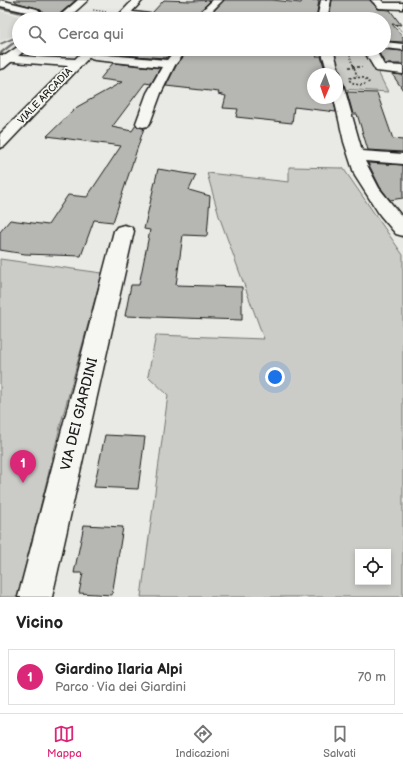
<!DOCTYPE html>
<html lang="it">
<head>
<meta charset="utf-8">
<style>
  body { margin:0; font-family:"Balsamiq Sans",sans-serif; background:#f6f6f6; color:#222 }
  .controls { position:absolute; right:12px; bottom:12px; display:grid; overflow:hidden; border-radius:0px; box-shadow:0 2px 6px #0003 }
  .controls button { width:36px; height:36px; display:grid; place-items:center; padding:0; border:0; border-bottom:1px solid #e0e0e0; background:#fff; color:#222; font:20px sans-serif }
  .compass { position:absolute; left:307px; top:68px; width:36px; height:36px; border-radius:50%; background:#fff; box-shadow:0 2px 6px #0003; rotate:182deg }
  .you { position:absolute; left:275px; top:377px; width:14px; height:14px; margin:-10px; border:3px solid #fff; border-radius:50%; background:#1a73e8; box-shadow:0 0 0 6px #1a73e833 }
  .badge { display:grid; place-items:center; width:26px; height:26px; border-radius:50%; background:#db2777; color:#fff; font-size:13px; font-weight:700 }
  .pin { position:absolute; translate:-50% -33px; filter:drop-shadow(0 1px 2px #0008) }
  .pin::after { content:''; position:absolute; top:21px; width:14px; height:12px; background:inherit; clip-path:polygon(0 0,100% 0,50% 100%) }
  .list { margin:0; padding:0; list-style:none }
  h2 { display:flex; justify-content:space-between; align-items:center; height:52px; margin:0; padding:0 16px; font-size:17px }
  h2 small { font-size:13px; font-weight:400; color:#767676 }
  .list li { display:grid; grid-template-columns:26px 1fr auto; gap:12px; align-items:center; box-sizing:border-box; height:56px; margin:0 8px 8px; padding:0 8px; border:1px solid #e0e0e0; border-radius:0px }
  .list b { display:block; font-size:15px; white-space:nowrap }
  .list p { margin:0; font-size:13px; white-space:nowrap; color:#767676 }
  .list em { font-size:13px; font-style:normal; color:#767676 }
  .icon { flex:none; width:22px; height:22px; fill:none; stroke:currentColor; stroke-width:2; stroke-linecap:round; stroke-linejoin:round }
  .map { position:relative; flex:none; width:403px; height:597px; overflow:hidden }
  .search { position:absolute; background:#fff; box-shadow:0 2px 6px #0003; left:12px; right:12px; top:12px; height:44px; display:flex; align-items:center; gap:10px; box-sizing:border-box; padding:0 14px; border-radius:22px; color:#767676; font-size:15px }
  .sheet { height:116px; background:#fff }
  nav { display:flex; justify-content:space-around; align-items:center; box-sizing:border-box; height:56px; border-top:1px solid #e0e0e0; background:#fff; font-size:11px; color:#767676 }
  nav a { display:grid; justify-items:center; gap:2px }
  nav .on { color:#db2777 }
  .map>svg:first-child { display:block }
</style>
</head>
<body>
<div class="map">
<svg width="403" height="597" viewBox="0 0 403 597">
  <rect width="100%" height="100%" fill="#e9e9e5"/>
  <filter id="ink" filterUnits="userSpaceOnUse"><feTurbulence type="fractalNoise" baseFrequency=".025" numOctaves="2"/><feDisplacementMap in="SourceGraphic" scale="8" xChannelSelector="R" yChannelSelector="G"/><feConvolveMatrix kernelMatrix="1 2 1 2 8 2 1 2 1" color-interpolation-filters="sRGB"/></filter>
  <g filter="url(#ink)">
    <polygon fill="#dadad6" points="0,11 15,15 23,19 19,19 19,33 0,41"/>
    <g fill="#cbcbc7" stroke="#747472" fill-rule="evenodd">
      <polygon points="333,49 365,49 376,68 388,92 342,89"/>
      <path d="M289,167L343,168L403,255V597H141L168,395L148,376L156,335L264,339L219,216L207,173L289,182ZM358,552H388V582H358Z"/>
      <polygon points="0,259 102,273 62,419 18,597 0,597"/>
    </g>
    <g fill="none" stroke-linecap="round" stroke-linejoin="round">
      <g fill="#6d6d6c" fill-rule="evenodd">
        <polygon points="0,7 23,12 32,19 29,19 21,14 0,9"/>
        <polygon points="19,35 19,37 0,45 0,43"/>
        <polygon points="18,38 19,38 19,40 0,55 0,52"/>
      </g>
    </g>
    <g fill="#b6b6b3" stroke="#1c1c1c">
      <polygon points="14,0 76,0 56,17 45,13 37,8 18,3"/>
      <polygon points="164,0 191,1 211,0 192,19 152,13"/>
      <polygon points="224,0 272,0 301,3 302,0 319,0 316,19 206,19"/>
      <polygon points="332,0 370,0 378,9 390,10 401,25 392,24 403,37 403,42 384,41 384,19 329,19"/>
      <polygon points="124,49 174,49 166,58 120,55"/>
      <polygon points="189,49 318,49 316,56 321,56 326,74 313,74 313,98 333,98 336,112 294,107 292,123 236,117 238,109 223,108 226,96 218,94 219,92 166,86 176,66"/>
      <polygon points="377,49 403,51 403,64 385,64"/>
      <polygon points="113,63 160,68 151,84 145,83 112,127 132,131 136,125 138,127 144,128 113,222 94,220 81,256 25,254 0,250 0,232 10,220 48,225 68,195 87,197 121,146 47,136 77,107 122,82 100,79"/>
      <polygon points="392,74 403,75 403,90"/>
      <polygon points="347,92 377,93 393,139 403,140 403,152 368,150 357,114 353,114"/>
      <polygon points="368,163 403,165 403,198 390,200 380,187"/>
      <polygon points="158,169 196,175 189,190 210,196 207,236 183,235 176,285 242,287 242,320 125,316 131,285 139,285 150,230 144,229"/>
      <polygon points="105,435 145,437 138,489 94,487"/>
      <polygon points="84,525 123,527 112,595 79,593 83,573 74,573"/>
    </g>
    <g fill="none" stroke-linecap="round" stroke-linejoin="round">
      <defs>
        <g id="minor">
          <polygon points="0,0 37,9 50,19 39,19 31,13 0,6"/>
          <polygon points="78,0 88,0 67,19 56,19"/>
          <polygon points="213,0 223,0 204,19 193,19"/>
          <polygon points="321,0 331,0 327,19 317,19"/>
          <polygon points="371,0 381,0 384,3 403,3 403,9 379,8"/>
          <polygon points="125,11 166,16 171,19 142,19 122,16 120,14"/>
          <polygon points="384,42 403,44 403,50 384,48"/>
          <polygon points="19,46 19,49 26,49 24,51 4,68 0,69 0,59"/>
          <polygon points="176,49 188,49 175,65 161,93 150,123 148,126 143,127 138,126 136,123 147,93 162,67 95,60 91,59 89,57 91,55 95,54 167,60"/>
          <polygon points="321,49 333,49 340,74 338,77 337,77 337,74 328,74"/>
          <polygon points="363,49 375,49 384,65 403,66 403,74 376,71"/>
          <polygon points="337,80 341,81 343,84 362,151 403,154 403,164 365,161 379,188 403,218 403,236 396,234 380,215 355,176 344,142 334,98 337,98"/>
          <polygon points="124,225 131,227 134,231 52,597 18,597 114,231 117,227"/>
        </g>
        <g id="tertiary">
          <polygon points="133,0 143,0 125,19 115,19"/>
          <polygon points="85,49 97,49 5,146 0,148 0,134 68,66 0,61 0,55 75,59"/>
        </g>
      </defs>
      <use href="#minor" stroke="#1c1c1c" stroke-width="3"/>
      <use href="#tertiary" stroke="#1c1c1c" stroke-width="3"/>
      <g stroke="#1c1c1c" stroke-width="1" stroke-dasharray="1.5 1.5" stroke-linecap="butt">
        <polyline points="93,10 108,12"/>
        <polyline points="396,25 403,33"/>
        <polyline points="348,49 353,65"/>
      </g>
      <g stroke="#1c1c1c" stroke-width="1.5" stroke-dasharray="2 2" stroke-linecap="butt">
        <polyline points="353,64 357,76"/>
        <polyline points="349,67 362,67"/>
        <path d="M354,77L364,78L369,82C362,87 355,85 349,80L350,78Z"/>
      </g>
      <use href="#minor" fill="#f6f6f2" fill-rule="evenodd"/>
      <use href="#tertiary" fill="#f6f6f2" fill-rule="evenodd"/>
    </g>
  </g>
  <g text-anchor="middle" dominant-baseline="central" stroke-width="3.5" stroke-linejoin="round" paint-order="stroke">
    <g font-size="10" fill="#1c1c1c" stroke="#f6f6f2">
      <text transform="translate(45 96) rotate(-46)">VIALE ARCADIA</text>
    </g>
    <g font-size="14" fill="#1c1c1c" stroke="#f6f6f2">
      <text transform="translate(79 414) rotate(-76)">VIA DEI GIARDINI</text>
    </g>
  </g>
</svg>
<div class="controls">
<button><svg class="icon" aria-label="locate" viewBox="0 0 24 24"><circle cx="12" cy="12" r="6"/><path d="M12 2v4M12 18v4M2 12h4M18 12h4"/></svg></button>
</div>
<svg class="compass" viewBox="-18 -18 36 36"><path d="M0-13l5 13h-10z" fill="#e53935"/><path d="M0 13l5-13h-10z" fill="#767676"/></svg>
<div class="you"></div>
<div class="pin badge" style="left:23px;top:483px">1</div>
<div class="search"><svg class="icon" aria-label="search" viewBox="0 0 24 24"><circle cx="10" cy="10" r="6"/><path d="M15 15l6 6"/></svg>Cerca qui</div>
</div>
<section class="sheet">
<h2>Vicino<small></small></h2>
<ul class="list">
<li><span class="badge">1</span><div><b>Giardino Ilaria Alpi</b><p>Parco · Via dei Giardini</p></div><em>70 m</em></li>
</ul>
</section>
<nav>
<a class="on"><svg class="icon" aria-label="map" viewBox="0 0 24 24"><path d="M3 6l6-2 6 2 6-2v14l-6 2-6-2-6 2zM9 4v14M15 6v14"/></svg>Mappa</a>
<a><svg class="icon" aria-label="directions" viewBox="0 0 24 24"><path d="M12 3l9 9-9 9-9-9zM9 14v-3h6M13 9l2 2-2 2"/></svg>Indicazioni</a>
<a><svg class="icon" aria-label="saved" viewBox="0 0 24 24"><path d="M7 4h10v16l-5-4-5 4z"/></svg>Salvati</a>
</nav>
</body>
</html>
